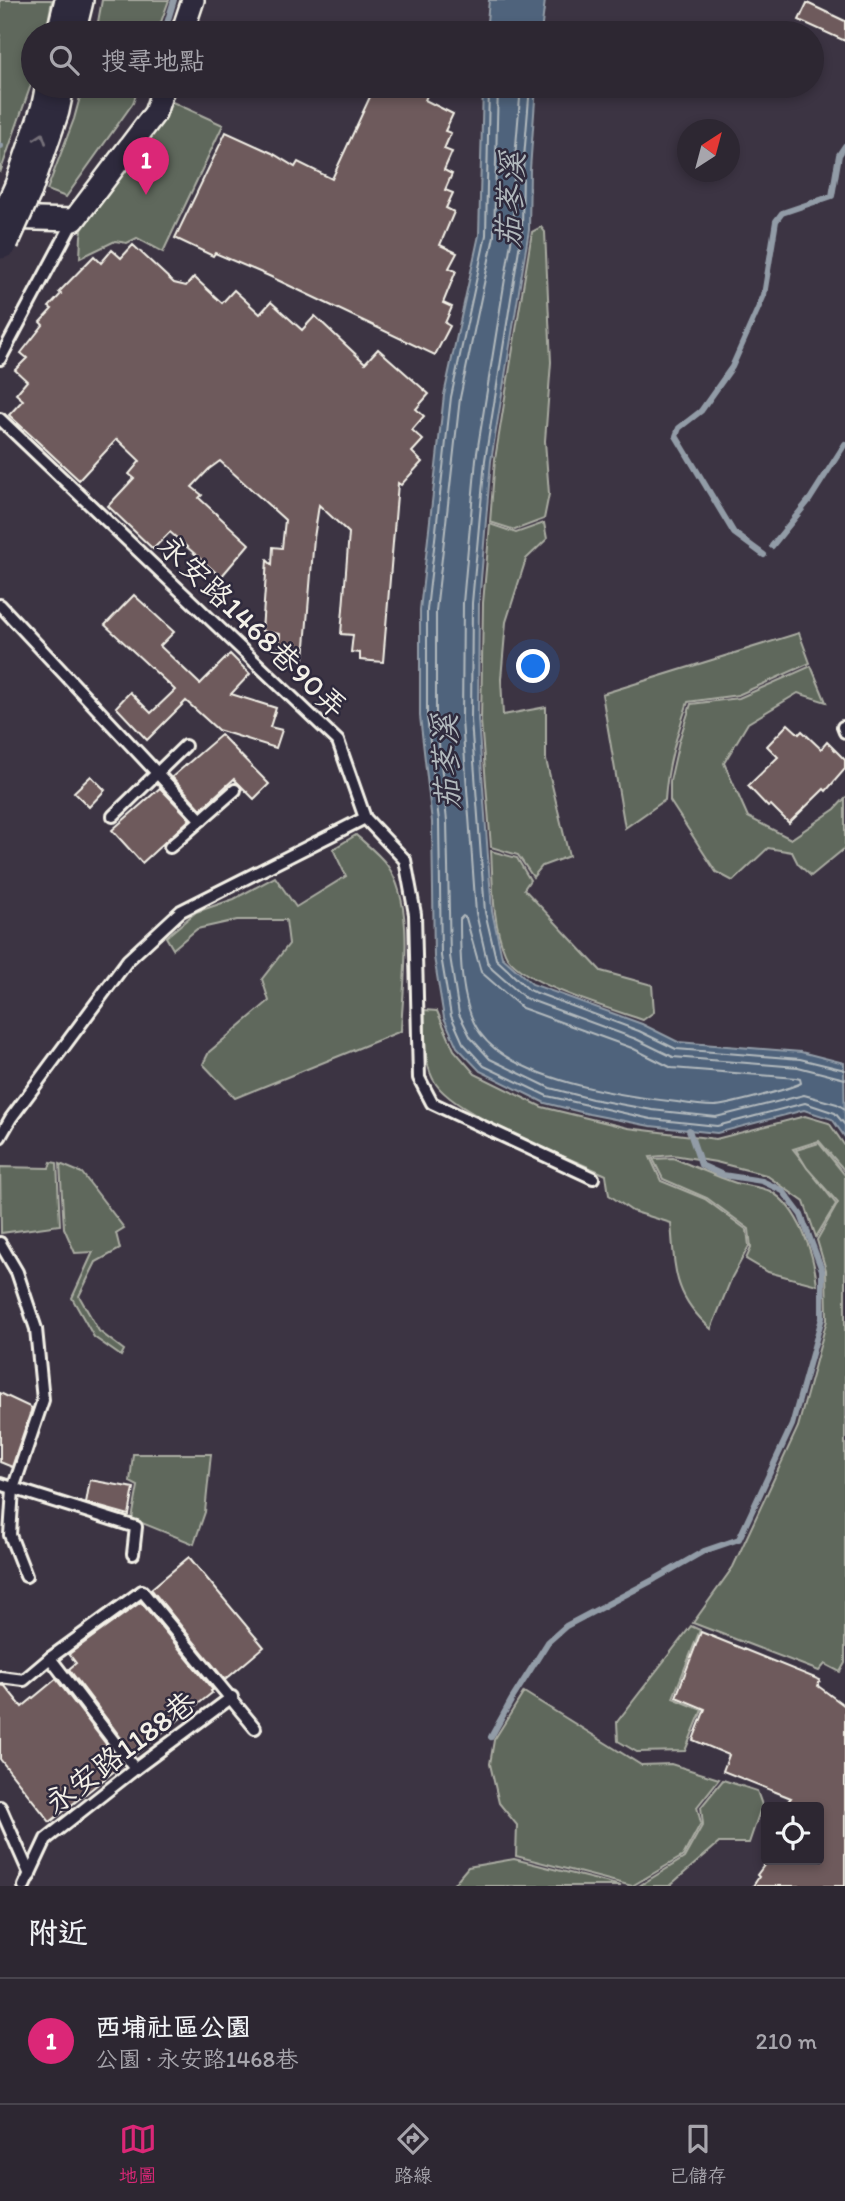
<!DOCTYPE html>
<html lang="zh-TW">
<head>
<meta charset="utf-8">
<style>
  body { margin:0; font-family:Itim,"LXGW WenKai TC",sans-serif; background:#39333e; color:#f1f3f6 }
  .controls { position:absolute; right:21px; bottom:21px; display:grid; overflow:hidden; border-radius:7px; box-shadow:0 4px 10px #0003 }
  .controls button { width:63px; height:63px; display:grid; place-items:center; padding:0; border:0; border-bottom:2px solid #48444d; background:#2d2732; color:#f1f3f6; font:35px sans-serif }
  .compass { position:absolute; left:677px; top:119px; width:63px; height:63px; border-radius:50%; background:#2d2732; box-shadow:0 4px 10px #0003; rotate:36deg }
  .you { position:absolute; left:534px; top:667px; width:24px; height:24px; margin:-18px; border:5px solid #fff; border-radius:50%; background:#1a73e8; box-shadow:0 0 0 10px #1a73e833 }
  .badge { display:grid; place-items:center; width:46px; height:46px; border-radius:50%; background:#db2777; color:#fff; font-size:23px; font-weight:700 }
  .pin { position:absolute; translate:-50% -58px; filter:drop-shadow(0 2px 4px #0008) }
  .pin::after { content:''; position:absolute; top:37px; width:24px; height:21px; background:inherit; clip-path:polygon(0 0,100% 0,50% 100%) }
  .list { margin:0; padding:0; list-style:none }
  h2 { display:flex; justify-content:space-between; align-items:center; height:91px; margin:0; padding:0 28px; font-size:30px }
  h2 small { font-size:23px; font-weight:400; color:#a7a5ac }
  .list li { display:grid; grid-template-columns:46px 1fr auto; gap:21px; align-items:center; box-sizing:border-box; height:126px; padding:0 28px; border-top:2px solid #48444d }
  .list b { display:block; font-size:26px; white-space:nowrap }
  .list p { margin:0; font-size:23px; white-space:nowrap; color:#a7a5ac }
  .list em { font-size:23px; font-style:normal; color:#a7a5ac }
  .icon { flex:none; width:38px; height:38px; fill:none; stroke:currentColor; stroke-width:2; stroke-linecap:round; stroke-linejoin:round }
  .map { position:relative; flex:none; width:845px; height:1886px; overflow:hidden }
  .search { position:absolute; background:#2d2732; box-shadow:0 4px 10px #0003; left:21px; right:21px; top:21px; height:77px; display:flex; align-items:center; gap:18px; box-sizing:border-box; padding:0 24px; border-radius:38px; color:#a7a5ac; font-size:26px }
  .sheet { height:217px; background:#2d2732 }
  nav { display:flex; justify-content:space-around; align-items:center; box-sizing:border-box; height:98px; border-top:2px solid #48444d; background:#2d2732; font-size:19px; color:#a7a5ac }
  nav a { display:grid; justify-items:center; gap:4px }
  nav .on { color:#db2777 }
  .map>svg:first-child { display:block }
</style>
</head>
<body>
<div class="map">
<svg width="845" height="1886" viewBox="0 0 845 1886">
  <rect width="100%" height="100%" fill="#3c3443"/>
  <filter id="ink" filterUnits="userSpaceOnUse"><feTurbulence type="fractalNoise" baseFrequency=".0143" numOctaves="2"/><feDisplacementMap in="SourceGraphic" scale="14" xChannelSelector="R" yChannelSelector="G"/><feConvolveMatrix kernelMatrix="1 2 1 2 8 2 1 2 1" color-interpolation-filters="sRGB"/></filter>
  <g filter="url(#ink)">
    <g fill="#5f685c" stroke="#aaaca2" stroke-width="2">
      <polygon points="0,0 52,0 46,33 33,33 33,79 0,173"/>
      <polygon points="102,0 169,0 157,33 96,33"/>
      <polygon points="83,86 139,86 133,103 66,197 47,190 74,119"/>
      <polygon points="168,100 223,125 163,252 137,238 127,243 115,241 80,258 81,236 85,216"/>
      <polygon points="541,227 545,232 551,362 545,441 549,494 544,519 515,530 490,522 495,459 532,232"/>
      <polygon points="544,523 547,539 526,559 506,622 501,679 503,715 546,707 546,760 569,856 542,866 533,877 518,855 491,847 481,721 483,603 490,524 516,533"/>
      <path d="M799,633L810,663L738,695L688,702C677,734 667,766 665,800L625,828L602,694Z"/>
      <polygon points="811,666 826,702 798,693 748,723 724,763 748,817 791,839 835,809 845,798 845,848 811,876 798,864 792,852 768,848 733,881 716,872 670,801 670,781 679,741 691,704 739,698"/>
      <path d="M356,835C366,844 379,854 387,865C416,905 403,983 401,1031L235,1098L203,1064L209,1052L269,1001L262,979L289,944L286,920H237L197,929L173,949L166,937L196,912L234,899L275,877L296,907L346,876L333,849Z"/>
      <path d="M491,851L517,858L530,880L524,889L601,971L652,985L654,1012L643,1020C612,1009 517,983 505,953C492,922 493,884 491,851Z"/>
      <path d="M424,1010L437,1011L454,1050L475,1074L542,1107L628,1128L716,1139L805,1116L829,1123L845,1146V1171L819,1141L793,1149L836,1204L816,1237L804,1202L766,1175L716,1162L673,1155L650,1157L661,1181L705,1199L747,1230L749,1246L732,1277L711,1329C673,1295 675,1270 671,1223L632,1211L609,1195L606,1175C566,1156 459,1117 436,1084C422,1065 426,1032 424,1010Z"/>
      <polygon points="819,1143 845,1175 845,1663 840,1672 825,1664 819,1671 693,1623 733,1567 798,1427 827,1320 826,1270 817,1240 838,1203 807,1168 796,1150"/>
      <path d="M673,1158C693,1166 713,1175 733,1182C745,1186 759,1186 770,1191C799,1207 814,1254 817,1285L768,1272L746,1259L751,1248L749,1229L707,1198L663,1179L653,1159Z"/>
      <polygon points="51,1162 57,1163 60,1225 1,1233 0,1167 49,1168"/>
      <polygon points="60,1164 82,1173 124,1228 116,1233 120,1249 96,1262 79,1296 99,1331 124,1350 121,1356 94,1337 72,1298 93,1252 75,1253 64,1228"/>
      <polygon points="133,1454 211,1454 205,1512 194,1544 132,1519 138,1486 130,1482"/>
      <polygon points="691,1626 700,1630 673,1698 702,1710 685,1751 637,1752 618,1741 617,1722"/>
      <polygon points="524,1692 641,1765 671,1764 719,1779 697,1807 701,1823 683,1856 632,1886 516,1856 517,1825 499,1803 490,1764 494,1740"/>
      <polygon points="723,1780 757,1791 762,1805 749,1843 719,1843 669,1886 639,1886 684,1858 703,1824 701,1807"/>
      <polygon points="514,1859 621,1886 452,1886 468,1867"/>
    </g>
    <g fill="#50647c" stroke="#929ca7" stroke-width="2">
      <polygon points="489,0 545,0 541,33 486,33"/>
      <polygon points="483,86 536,86 530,170 529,230 491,461 479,603 478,719 492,911 502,957 532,984 642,1024 678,1042 801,1052 844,1063 845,1137 832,1119 804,1110 717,1133 650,1126 589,1114 545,1103 480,1071 457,1047 444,1018 434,957 432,822 420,716 420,610 444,395 479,235"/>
    </g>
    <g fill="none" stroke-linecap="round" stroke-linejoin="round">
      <g stroke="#b2b9bd" stroke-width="2">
        <polyline points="489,86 486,235 451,397 427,610 427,716 439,821 441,956 451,1016 463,1043 484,1066 547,1096 651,1119 717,1126 805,1103 835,1113 845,1125"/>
        <polyline points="498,86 494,236 460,398 436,611 436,715 447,821 450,956 459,1014 471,1038 490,1059 550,1088 592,1099 652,1110 716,1117 804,1095 837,1104 845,1109"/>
        <polyline points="521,86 514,170 513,229 476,459 463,603 462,720 476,913 487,961 492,969 525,998 636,1039 673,1057 798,1067 845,1079"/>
        <polyline points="530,86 523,170 522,230 485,460 472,603 471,720 485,912 496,959 529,990 639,1031 676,1049 800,1059 845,1070"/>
        <path d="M463,916L466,918L481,972L522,1008L632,1048L672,1068L796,1078L800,1079L801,1083C790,1089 725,1106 714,1106C701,1106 689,1104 677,1102C622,1096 513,1080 480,1033C460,1005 460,952 460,919Z"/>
      </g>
      <g stroke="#929ca7" stroke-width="6">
        <polyline points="164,33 174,0"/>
        <polyline points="0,146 1,146"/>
        <polyline points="772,546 810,499 845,444"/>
        <polyline points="764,555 734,533 676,436 679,428 701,411 732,367 764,295 776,221 782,213 832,196 839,155 845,146"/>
        <polyline points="491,1737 512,1699 548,1642 566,1626 655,1579 704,1551 739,1539 792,1425 822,1318 822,1270 801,1215 783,1191 762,1181 723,1175 701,1165 689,1130"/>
      </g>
    </g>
    <g fill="#6e5a5c" stroke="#f4f1e8" stroke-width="2">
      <polygon points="807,3 845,21 845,41 799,20"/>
      <polygon points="375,86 431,86 425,100 453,114 445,131 451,133 444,149 452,152 444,170 452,174 445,190 453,193 446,208 454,212 440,245 457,253 449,268 456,271 443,303 452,307 445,323 450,326 435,355 269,276 215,253 213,256 175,238 226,132 272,153 295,167 298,162 332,179"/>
      <polygon points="133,245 174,283 186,286 194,277 222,303 234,290 260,314 271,302 302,330 315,316 365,363 378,349 429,394 416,409 424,416 412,430 423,440 412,452 422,462 401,485 398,483 383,662 360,660 360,653 351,652 353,635 341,634 349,533 319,505 314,538 304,658 285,657 285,650 279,650 280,634 262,631 267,560 272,565 273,547 282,548 285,520 220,461 209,469 192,487 202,495 199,498 249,544 221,577 170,532 153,549 108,506 134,478 129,474 140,461 117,439 79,480 9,415 23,400 16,394 27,381 15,370 27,358 21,353 43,325 40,322 52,309 49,307 61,294 59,292 94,256 101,263 112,250 121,258"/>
      <polygon points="134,595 174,632 160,646 200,684 230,654 250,674 231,694 276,708 270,727 282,730 276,748 218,730 186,701 147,740 116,707 130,692 151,713 175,690 105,625"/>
      <polygon points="788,724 799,734 802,731 821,749 827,742 845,760 845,769 826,791 824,789 789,823 771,805 768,807 748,786 778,757 767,746"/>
      <polygon points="221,735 269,784 254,799 234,779 201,809 172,777"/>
      <polygon points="91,776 105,790 89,807 74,792"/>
      <polygon points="160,788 190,819 142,863 112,830"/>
      <polygon points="0,1393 32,1408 12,1467 0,1462"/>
      <polygon points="90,1480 134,1488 129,1515 86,1503"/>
      <polygon points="189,1557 264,1647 225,1680 151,1589"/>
      <polygon points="141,1602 213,1690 211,1691 212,1693 134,1755 69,1669 76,1663 69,1654"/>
      <polygon points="701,1632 820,1680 818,1686 845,1706 845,1886 753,1886 759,1877 757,1875 768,1860 819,1860 819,1807 783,1807 791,1798 723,1771 729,1755 693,1740 705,1709 676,1697"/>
      <polygon points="56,1679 122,1765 50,1822 0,1759 0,1685 5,1686 22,1707"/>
    </g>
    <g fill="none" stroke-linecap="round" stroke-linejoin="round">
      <defs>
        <g id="lane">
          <polyline points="0,359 74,220"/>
          <polyline points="0,419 338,741 365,818 405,860 415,914 419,1078 432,1103 593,1178"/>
          <polyline points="0,605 201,820"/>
          <polyline points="843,727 845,732"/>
          <polyline points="113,816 185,746"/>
          <polyline points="170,847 235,790"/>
          <polyline points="0,1137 11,1118 128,960 181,911 365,818"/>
          <polyline points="0,1243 17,1272 36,1329 43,1400 13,1489 10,1535 26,1576"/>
          <polyline points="0,1484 136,1527 133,1554"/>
          <polyline points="50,1658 135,1769"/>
          <polyline points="0,1677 24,1680 50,1658 142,1591 255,1728"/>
          <polyline points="0,1807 30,1875"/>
          <polyline points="24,1886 46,1839 135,1769 232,1697"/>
        </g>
        <g id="street">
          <polyline points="182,33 193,0"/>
          <polyline points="2,218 74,220 155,113 164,86"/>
        </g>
        <g id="highway">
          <polyline points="66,33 74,0"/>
          <polyline points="23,189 50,110 55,86"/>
        </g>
      </defs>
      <use href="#lane" stroke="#f4f1e8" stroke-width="16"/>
      <use href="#street" stroke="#f4f1e8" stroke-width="26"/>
      <use href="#highway" stroke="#f4f1e8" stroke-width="42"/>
      <use href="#lane" stroke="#2f2a3d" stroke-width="10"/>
      <use href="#street" stroke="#2f2a3d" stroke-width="21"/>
      <use href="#highway" stroke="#2f2a3d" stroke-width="37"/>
      <defs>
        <polyline id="highway-bridge" points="0,240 23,189"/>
      </defs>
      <use href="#highway-bridge" stroke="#f4f1e8" stroke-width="42" stroke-linecap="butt"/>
      <use href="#highway-bridge" stroke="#2f2a3d" stroke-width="37"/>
    </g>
    <defs><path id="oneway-chevron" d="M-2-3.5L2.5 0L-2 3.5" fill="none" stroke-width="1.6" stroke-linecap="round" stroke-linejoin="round" transform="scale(1.75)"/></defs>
    <use stroke="#747079" href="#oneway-chevron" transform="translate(41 138) rotate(-71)"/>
  </g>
  <g text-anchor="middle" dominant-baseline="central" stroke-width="5" stroke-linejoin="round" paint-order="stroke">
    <g font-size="30" fill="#f4f1e8" stroke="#2f2a3d">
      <text transform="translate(253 626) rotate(44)">永安路1468巷90弄</text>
      <text transform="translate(120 1752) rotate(-37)">永安路1188巷</text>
    </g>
    <g font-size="32" font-style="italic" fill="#b2b9bd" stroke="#2f2a3d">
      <text transform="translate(510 200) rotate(-87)">茄苳溪</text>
      <text transform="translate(446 762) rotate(-92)">茄苳溪</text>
    </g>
  </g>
</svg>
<div class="controls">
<button><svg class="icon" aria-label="locate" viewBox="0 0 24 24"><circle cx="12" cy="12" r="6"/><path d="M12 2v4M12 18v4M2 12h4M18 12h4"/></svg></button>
</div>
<svg class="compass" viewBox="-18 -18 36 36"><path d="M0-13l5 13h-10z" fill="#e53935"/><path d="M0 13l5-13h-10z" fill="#a7a5ac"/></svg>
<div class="you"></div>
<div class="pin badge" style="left:146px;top:195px">1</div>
<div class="search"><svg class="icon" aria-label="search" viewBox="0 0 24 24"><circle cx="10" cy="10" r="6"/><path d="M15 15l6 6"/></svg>搜尋地點</div>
</div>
<section class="sheet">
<h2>附近<small></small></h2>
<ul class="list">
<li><span class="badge">1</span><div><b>西埔社區公園</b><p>公園 · 永安路1468巷</p></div><em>210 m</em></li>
</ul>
</section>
<nav>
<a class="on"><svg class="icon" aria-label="map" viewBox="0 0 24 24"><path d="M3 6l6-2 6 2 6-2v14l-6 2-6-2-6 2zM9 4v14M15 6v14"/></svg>地圖</a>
<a><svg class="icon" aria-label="directions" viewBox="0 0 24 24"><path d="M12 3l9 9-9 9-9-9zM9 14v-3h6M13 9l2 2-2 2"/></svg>路線</a>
<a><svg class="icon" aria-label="saved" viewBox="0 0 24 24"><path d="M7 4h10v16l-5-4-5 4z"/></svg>已儲存</a>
</nav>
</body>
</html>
